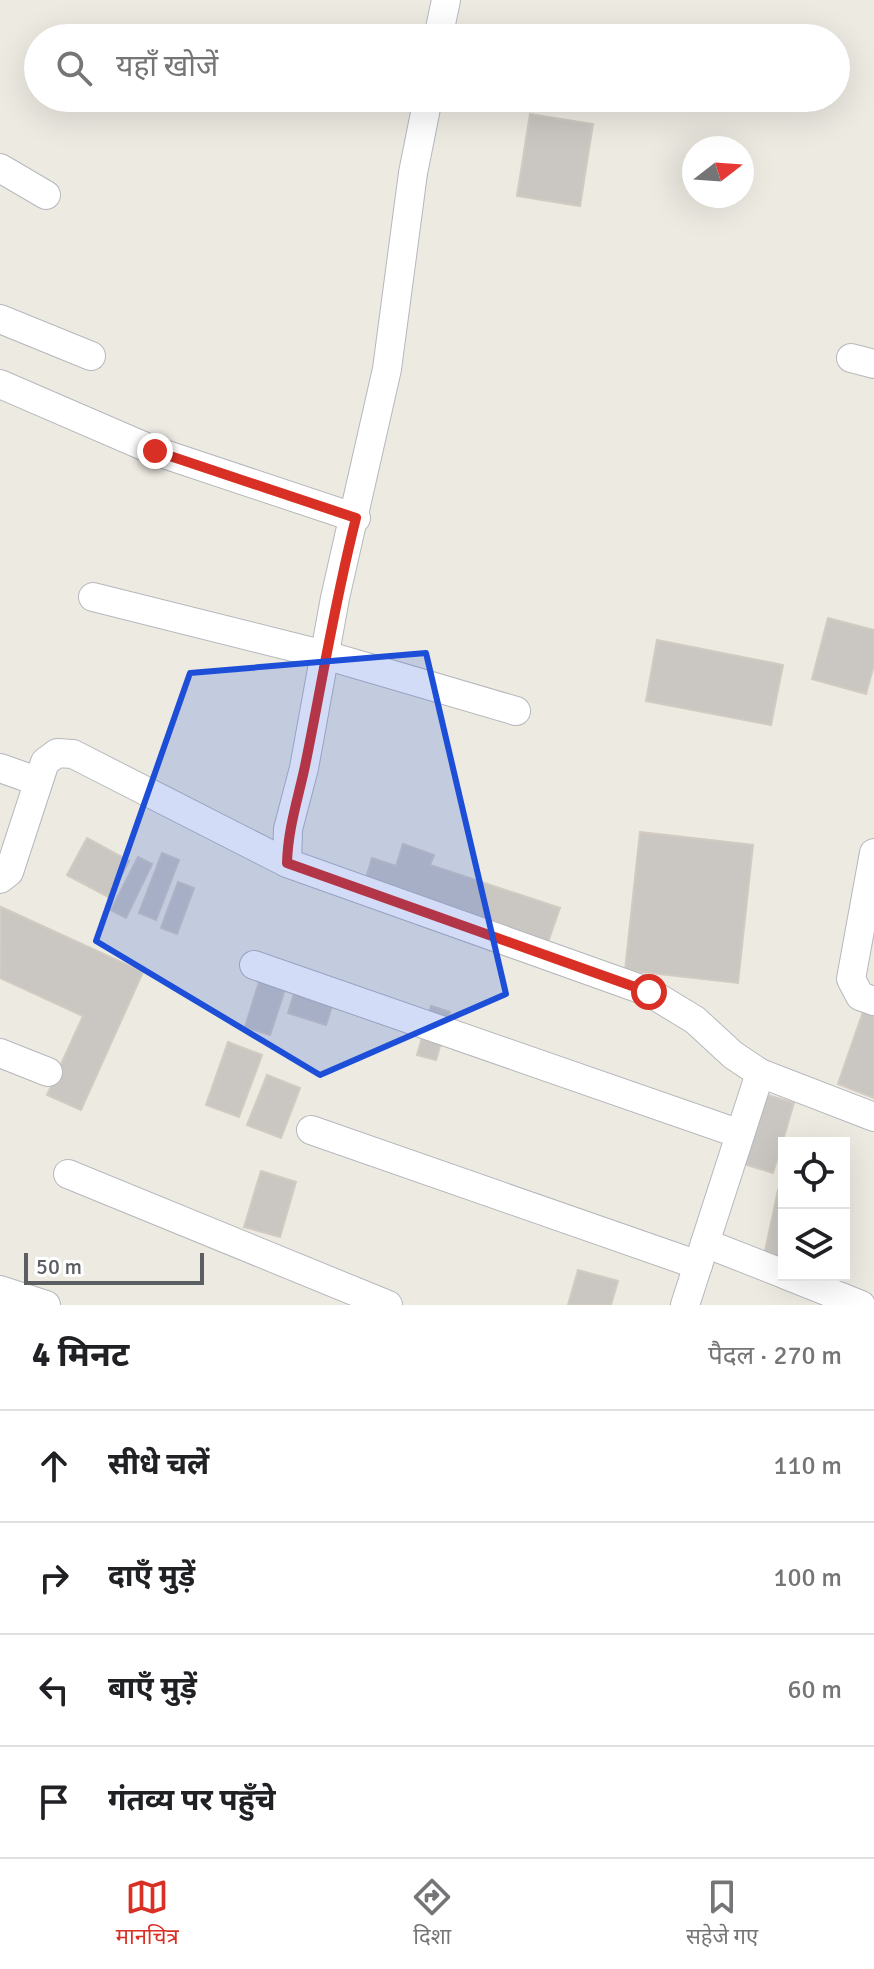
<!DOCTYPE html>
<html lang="hi">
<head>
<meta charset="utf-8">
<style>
  body { margin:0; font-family:Signika,"Noto Sans Devanagari",sans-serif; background:#f6f6f6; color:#202124 }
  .controls { position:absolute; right:24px; bottom:24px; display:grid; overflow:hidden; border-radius:0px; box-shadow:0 8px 32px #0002 }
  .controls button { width:72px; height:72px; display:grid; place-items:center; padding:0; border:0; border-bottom:2px solid #e0e0e0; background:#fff; color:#202124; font:40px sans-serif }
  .compass { position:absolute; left:682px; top:136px; width:72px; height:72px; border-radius:50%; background:#fff; box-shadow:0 8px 32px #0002; rotate:73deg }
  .scale { position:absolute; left:24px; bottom:20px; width:180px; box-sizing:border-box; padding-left:8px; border:4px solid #5b5f62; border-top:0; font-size:22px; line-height:28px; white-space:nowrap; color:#5b5f62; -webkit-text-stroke:6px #fff; paint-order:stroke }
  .stop { position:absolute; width:24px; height:24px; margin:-18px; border:6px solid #d93025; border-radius:50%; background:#fff }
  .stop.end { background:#d93025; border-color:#fff; box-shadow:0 2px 8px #0008 }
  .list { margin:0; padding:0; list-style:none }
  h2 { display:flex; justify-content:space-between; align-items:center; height:104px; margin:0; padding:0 32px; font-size:34px }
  h2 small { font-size:26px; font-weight:400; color:#757577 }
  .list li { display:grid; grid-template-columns:52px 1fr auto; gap:24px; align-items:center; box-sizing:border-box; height:112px; padding:0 32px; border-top:2px solid #e0e0e0 }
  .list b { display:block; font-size:30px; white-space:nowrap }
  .list em { font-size:26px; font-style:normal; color:#757577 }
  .icon { flex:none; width:44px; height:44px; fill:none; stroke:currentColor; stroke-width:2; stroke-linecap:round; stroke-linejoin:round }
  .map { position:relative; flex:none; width:874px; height:1305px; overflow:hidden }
  .search { position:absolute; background:#fff; box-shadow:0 8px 32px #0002; left:24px; right:24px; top:24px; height:88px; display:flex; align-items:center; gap:20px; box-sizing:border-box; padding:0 28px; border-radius:44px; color:#757577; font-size:30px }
  .sheet { height:552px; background:#fff }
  nav { display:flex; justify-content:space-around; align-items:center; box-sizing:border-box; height:112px; border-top:2px solid #e0e0e0; background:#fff; font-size:22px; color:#757577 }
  nav a { display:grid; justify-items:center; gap:4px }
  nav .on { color:#d93025 }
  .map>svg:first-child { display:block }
</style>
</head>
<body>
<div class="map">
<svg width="874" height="1305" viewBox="0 0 874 1305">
  <rect width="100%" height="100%" fill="#edeae2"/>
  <g fill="#cac7c2" stroke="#d1cbc1" stroke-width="2">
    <polygon points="530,114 593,124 580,206 517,196"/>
    <polygon points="828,618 874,630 874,665 866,694 812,679"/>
    <polygon points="657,640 783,665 771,725 646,701"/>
    <polygon points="640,832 753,845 738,983 625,970"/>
    <polygon points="87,838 129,861 110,898 67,875"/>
    <polygon points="403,844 434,855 430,865 560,908 548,942 365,881 372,858 396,866"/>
    <polygon points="162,853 179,860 156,920 139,913"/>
    <polygon points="138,857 152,864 126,918 111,910"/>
    <polygon points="178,882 194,888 177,934 161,928"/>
    <polygon points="1,907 143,972 81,1110 47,1095 83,1016 0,978"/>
    <polygon points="264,966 290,974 270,1035 245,1027"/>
    <polygon points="300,975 338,987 326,1025 288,1013"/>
    <polygon points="431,1006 450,1012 436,1060 417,1055"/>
    <polygon points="864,1009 874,1013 874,1098 838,1084"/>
    <polygon points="228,1042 262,1055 239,1117 206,1105"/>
    <polygon points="267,1075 300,1088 281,1138 247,1125"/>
    <polygon points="761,1093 794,1103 773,1173 741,1163"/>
    <polygon points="261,1171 296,1182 280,1237 244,1227"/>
    <polygon points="778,1190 784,1192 784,1261 764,1256"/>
    <polygon points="578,1270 618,1281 611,1305 568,1305"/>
  </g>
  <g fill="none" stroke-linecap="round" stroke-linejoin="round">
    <defs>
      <g id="minor">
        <polyline points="438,38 446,0"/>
        <polyline points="428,98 413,173 387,369 335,598 304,768 288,829 287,863 649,992 695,1020 733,1055 760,1073 874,1117"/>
        <polyline points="0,168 46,195"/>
        <polyline points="0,319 91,356"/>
        <polyline points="851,358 874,364"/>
        <polyline points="0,384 155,451 356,518"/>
        <polyline points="93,597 325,655 516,711"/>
        <polyline points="0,768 37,781"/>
        <polyline points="874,853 851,979 860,996 874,1001"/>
        <polyline points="0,879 9,872 45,762 57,753 73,754 287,863"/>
        <polyline points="254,965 740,1134"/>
        <polyline points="0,1053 48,1072"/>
        <polyline points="311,1130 698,1265"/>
        <polyline points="68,1174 388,1305"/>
        <polyline points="705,1243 784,1274"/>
        <polyline points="786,1275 861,1305"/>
        <polyline points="0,1290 46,1305"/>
        <polyline points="685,1305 760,1073"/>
      </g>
    </defs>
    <use href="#minor" stroke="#b5b8bc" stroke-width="30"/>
    <use href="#minor" stroke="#fff" stroke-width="28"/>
  </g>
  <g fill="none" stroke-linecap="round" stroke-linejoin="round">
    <path stroke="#d93025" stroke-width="10" d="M155,451L356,518C335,600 322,683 305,766C298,799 288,828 287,863L649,992"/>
  </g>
  <path fill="#1d4ed8" fill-opacity="0.2" stroke="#1d4ed8" stroke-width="6" stroke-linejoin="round" d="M426,653L506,994L320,1075L96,941L190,673Z"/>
</svg>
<div class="controls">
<button><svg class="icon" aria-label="locate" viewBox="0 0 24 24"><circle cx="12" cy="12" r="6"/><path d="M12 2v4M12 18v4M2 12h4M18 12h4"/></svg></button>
<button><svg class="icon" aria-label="layers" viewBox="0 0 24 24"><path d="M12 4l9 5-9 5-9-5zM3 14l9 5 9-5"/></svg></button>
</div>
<svg class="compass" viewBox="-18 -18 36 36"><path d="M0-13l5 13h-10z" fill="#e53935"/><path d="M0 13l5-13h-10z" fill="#757577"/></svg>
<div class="scale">50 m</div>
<div class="stop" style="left:649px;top:992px"></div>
<div class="stop end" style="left:155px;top:451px"></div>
<div class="search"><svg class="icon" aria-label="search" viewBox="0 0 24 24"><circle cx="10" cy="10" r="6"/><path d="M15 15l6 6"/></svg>यहाँ खोजें</div>
</div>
<section class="sheet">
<h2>4 मिनट<small>पैदल · 270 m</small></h2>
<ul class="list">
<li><svg class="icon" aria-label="ahead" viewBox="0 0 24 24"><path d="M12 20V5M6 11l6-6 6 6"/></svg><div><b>सीधे चलें</b></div><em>110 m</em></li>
<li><svg class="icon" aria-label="right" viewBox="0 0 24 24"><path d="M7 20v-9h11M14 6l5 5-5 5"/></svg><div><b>दाएँ मुड़ें</b></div><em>100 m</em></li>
<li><svg class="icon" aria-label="left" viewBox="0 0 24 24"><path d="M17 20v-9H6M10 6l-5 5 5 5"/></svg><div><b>बाएँ मुड़ें</b></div><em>60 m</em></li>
<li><svg class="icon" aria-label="arrive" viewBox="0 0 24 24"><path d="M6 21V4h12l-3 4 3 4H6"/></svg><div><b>गंतव्य पर पहुँचे</b></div></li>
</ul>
</section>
<nav>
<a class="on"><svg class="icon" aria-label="map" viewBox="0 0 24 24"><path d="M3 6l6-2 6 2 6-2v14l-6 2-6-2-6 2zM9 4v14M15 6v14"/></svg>मानचित्र</a>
<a><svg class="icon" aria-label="directions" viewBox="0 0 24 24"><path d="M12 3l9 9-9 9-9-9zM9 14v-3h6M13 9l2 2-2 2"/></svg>दिशा</a>
<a><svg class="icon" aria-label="saved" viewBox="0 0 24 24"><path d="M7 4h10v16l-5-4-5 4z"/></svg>सहेजे गए</a>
</nav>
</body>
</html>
